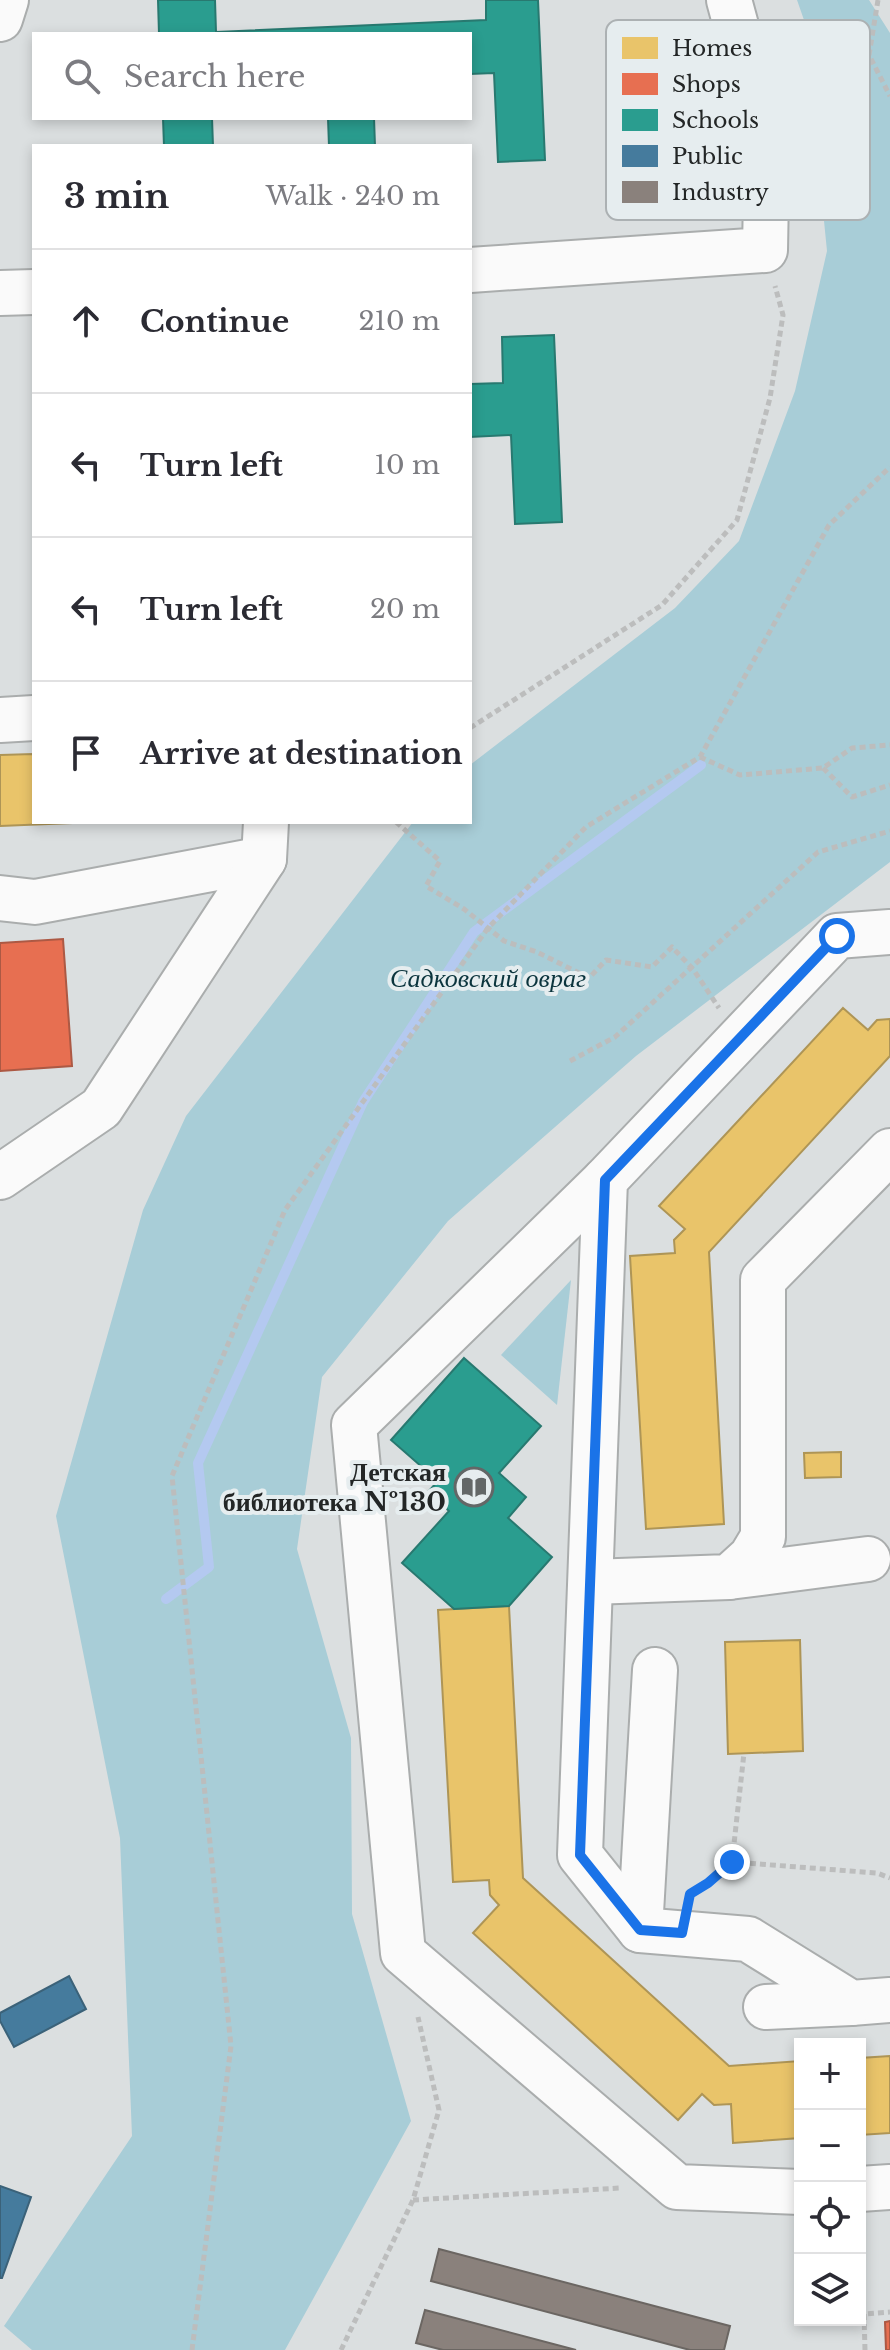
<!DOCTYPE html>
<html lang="en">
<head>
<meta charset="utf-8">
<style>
  body { margin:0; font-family:"Libre Baskerville",serif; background:#f7f7f7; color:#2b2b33 }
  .controls { position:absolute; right:24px; bottom:24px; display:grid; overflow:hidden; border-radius:0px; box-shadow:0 4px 12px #0003 }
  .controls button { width:72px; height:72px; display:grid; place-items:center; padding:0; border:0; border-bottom:2px solid #e1e1e2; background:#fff; color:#2b2b33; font:40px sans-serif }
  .stop { position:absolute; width:24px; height:24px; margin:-18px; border:6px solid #1a73e8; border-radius:50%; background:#fff }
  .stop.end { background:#1a73e8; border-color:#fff; box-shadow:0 2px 8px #0008 }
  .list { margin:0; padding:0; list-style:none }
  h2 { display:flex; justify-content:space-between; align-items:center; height:104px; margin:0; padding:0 32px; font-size:34px }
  h2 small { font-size:26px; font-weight:400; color:#7c7c81 }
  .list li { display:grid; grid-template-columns:52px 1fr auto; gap:24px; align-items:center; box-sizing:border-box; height:144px; padding:0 32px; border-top:2px solid #e1e1e2 }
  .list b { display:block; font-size:30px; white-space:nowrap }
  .list em { font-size:26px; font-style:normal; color:#7c7c81 }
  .icon { flex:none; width:44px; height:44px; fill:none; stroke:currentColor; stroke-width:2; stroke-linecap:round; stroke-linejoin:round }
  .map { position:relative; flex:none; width:890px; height:2350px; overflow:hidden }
  .search { position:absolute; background:#fff; box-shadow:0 4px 12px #0003; left:32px; top:32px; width:440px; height:88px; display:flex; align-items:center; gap:20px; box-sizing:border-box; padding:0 28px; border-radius:0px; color:#7c7c81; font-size:30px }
  .panel { position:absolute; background:#fff; box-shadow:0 4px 12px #0003; left:32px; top:144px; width:440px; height:680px; border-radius:0px }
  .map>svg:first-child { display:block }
</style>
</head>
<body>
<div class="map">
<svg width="890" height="2350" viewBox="0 0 890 2350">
  <rect width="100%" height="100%" fill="#dbdfe0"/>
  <g fill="#a8cdd7">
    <polygon points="797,0 869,0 890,33 890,862 636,1056 448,1221 322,1377 297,1549 351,1738 352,1914 411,2121 285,2350 32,2350 4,2326 132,2136 120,1838 56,1516 143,1210 186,1116 413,822 470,822 470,765 675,608 739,541 795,391 827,251 804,20"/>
    <polygon points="571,1280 557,1405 501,1355"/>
  </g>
  <g fill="#e9c46a" stroke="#ae9556" stroke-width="2">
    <polygon points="33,754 34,822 97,822 0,826 0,755"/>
    <polygon points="843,1008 868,1030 877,1020 890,1019 890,1056 709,1252 724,1524 646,1529 630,1256 675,1253 674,1240 685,1229 659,1206"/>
    <polygon points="841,1452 841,1477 805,1478 804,1453"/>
    <polygon points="509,1606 523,1878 729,2066 800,2061 800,2138 733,2143 731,2104 714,2105 702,2094 678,2120 473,1933 499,1905 490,1895 489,1880 453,1882 438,1610"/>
    <polygon points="800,1640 803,1751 728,1754 725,1642"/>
    <polygon points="890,2056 890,2133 860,2135 860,2058"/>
  </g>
  <g fill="#e76f51" stroke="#ac5944" stroke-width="2">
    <polygon points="63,939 72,1066 0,1071 0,943"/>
    <polygon points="890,2321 890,2350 886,2350 885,2322"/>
  </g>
  <g fill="#2a9d8f" stroke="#287970" stroke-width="2">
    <polygon points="158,0 215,0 216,32 486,20 486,0 538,0 545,160 498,162 494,73 470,74 470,34 159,34"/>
    <polygon points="163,118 212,118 213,146 164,146"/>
    <polygon points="328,118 374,118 375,146 329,146"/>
    <polygon points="554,335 562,522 515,524 511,435 470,437 470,384 503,383 502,337"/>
    <polygon points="464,1358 541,1426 499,1473 526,1497 508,1518 552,1557 509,1606 454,1609 402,1563 449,1511 428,1492 438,1481 391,1440"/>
  </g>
  <g fill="#457b9d" stroke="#3b6279" stroke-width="2">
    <polygon points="69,1976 86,2009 14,2047 0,2021 0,2013"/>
    <polygon points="0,2186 31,2197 2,2278 0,2278"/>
  </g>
  <g fill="#8a817c" stroke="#6b6662" stroke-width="2">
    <polygon points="439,2249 730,2326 724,2350 690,2350 431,2281"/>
    <polygon points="425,2310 576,2350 443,2350 416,2343"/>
  </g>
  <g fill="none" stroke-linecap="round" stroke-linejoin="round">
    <polyline stroke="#b4c9f0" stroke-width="10" points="166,1599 209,1567 198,1463 363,1102 474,932 701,765"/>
    <defs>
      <g id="minor">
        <polyline points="0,19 6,0"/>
        <polyline points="470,270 765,250 767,140 729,0"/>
        <polyline points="0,293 34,292"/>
        <polyline points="0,720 34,718"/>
        <polyline points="0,898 35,902 264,859"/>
        <polyline points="890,932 837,936 605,1180 580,1855 640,1930 748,1939 851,2003 890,2000"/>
        <polyline points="0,1177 101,1108 264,859 266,822"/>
        <polyline points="605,1180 354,1425 403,1953 677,2187 800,2192"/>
        <polyline points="729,1577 868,1559"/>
        <polyline points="591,1582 729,1577 751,1557 763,1537 763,1280 890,1151"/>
        <polyline points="640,1930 655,1670"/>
        <polyline points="766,2007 851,2003"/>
        <polyline points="860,2189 890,2187"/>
      </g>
    </defs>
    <use href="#minor" stroke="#aaadad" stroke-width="48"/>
    <g stroke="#bcbdbd" stroke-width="5" stroke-dasharray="6 4" stroke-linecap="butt">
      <polyline points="878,0 869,55 890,96"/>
      <polyline points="470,728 662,605 737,520 770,398 783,315 775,286"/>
      <polyline points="700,757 740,775 823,768 852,748 890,745"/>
      <polyline points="823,768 852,797 890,785"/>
      <polyline points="396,822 440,861 426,886 464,909 504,941 537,952 589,978 606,960 652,967 672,947 693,969 719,1008"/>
      <polyline points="570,1061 615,1037 818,852 890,831"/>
      <polyline points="732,1862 744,1753"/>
      <polyline points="691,1894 732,1862 877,1873 890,1878"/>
      <polyline points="413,2200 620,2188"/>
      <polyline points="192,2350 231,2046 172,1476 285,1210 488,928 586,827 700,757 829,525 890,467"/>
      <polyline points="341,2350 413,2200 439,2110 418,2017"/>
      <polyline points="865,2350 864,2314 890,2312"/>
    </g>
    <use href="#minor" stroke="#fafafa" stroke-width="44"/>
  </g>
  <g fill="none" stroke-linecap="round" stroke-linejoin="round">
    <polyline stroke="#1a73e8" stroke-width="10" points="732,1862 708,1883 690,1894 682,1933 640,1930 580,1855 605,1180 837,936"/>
  </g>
  <defs>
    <symbol id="library-ring" viewBox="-11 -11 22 22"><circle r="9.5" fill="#e6edef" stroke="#636767" stroke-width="1.5"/><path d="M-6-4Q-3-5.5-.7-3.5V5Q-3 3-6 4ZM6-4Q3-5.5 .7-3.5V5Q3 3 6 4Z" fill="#636767"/></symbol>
  </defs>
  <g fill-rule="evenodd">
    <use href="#library-ring" x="452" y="1465" width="44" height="44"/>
  </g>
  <g text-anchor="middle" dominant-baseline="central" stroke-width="8" stroke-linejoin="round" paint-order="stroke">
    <g font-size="26" font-style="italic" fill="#0b343d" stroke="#e6edef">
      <text x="488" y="978">Садковский овраг</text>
    </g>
    <g font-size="26" font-weight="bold" fill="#232626" stroke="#e6edef" text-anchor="end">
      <text x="446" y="1472">Детская<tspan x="446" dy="30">библиотека №130</tspan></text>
    </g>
  </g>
  <rect x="606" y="20" width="264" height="200" rx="12" fill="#e6edef" stroke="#acb1b3" stroke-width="2"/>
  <rect x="622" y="37" width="36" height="22" fill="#e9c46a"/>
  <rect x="622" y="73" width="36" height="22" fill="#e76f51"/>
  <rect x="622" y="109" width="36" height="22" fill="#2a9d8f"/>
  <rect x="622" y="145" width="36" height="22" fill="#457b9d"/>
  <rect x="622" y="181" width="36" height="22" fill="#8a817c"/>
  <g font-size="22" fill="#232626">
    <text x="672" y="56">Homes</text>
    <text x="672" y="92">Shops</text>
    <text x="672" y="128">Schools</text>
    <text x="672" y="164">Public</text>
    <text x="672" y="200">Industry</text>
  </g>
</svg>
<div class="controls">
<button>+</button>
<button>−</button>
<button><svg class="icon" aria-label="locate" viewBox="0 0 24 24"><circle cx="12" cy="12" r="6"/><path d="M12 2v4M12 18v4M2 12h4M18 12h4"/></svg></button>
<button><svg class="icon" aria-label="layers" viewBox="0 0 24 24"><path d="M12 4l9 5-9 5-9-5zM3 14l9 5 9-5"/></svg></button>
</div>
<div class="stop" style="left:837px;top:936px"></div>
<div class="stop end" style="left:732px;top:1862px"></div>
<div class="search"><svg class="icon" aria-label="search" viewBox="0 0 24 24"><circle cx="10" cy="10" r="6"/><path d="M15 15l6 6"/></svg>Search here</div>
<section class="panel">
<h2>3 min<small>Walk · 240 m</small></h2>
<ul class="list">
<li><svg class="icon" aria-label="ahead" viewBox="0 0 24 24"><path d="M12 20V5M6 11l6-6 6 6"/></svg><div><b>Continue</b></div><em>210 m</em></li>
<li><svg class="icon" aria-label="left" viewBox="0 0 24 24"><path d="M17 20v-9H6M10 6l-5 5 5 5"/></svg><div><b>Turn left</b></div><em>10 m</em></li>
<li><svg class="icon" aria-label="left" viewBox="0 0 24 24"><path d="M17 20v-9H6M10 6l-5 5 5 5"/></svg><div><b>Turn left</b></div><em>20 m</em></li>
<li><svg class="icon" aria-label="arrive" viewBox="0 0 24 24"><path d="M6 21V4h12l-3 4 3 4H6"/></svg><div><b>Arrive at destination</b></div></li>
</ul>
</section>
</div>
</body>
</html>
